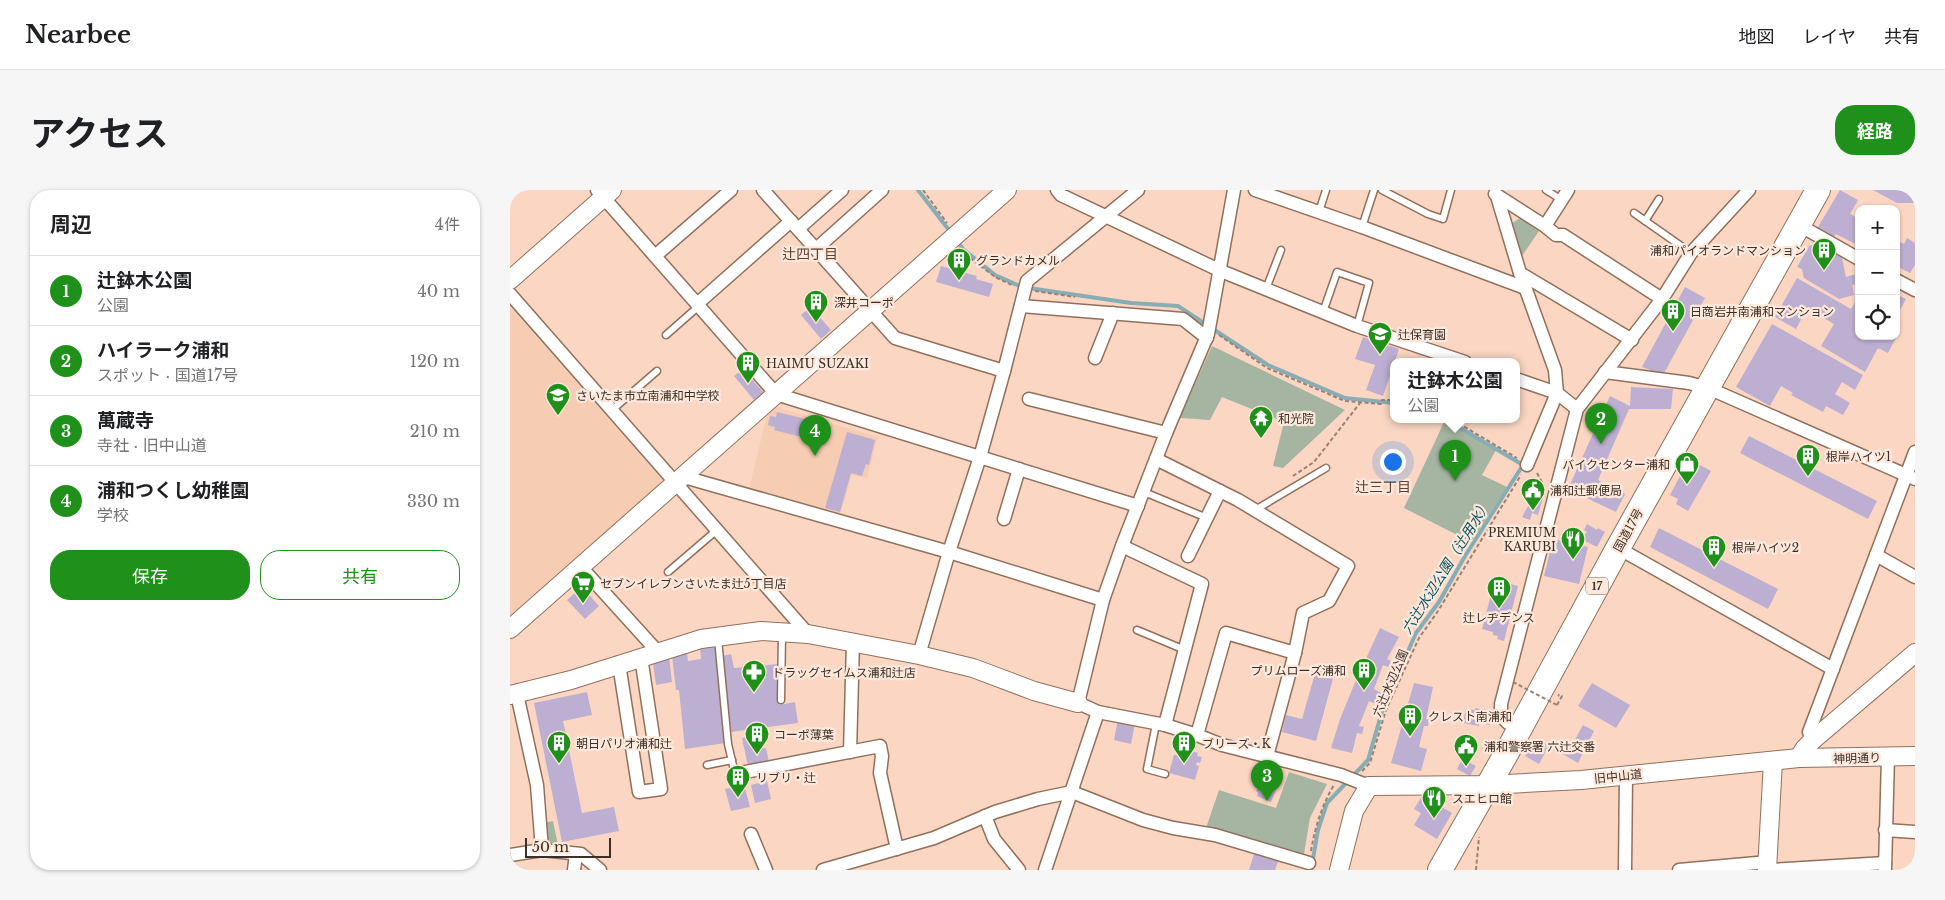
<!DOCTYPE html>
<html lang="ja">
<head>
<meta charset="utf-8">
<style>
  body { margin:0; font-family:"Libre Baskerville","Noto Sans JP",serif; background:#f6f6f6; color:#202124 }
  .controls { position:absolute; right:15px; top:15px; display:grid; overflow:hidden; border-radius:10px; box-shadow:0 1px 4px #0004 }
  .controls button { width:45px; height:45px; display:grid; place-items:center; padding:0; border:0; border-bottom:1px solid #e0e0e0; background:#fff; color:#202124; font:25px sans-serif }
  .scale { position:absolute; left:15px; bottom:12px; width:86px; box-sizing:border-box; padding-left:5px; border:2px solid #3d2f27; border-top:0; font-size:14px; line-height:18px; white-space:nowrap; color:#3d2f27; -webkit-text-stroke:4px #fee8db; paint-order:stroke }
  .you { position:absolute; left:882px; top:271px; width:18px; height:18px; margin:-12px; border:4px solid #fff; border-radius:50%; background:#1a73e8; box-shadow:0 0 0 8px #1a73e833 }
  .badge { display:grid; place-items:center; width:32px; height:32px; border-radius:50%; background:#1f911a; color:#fff; font-size:16px; font-weight:700 }
  .pin { position:absolute; translate:-50% -41px; filter:drop-shadow(0 1px 2px #0008) }
  .pin::after { content:''; position:absolute; top:26px; width:18px; height:15px; background:inherit; clip-path:polygon(0 0,100% 0,50% 100%) }
  .popup { position:absolute; left:880px; top:168px; width:130px; height:65px; box-sizing:border-box; display:grid; place-content:center; border-radius:10px; background:#fff; filter:drop-shadow(0 1px 4px #0005); font-size:16px; white-space:nowrap; color:#757577 }
  .popup b { font-size:19px; color:#202124 }
  .popup::after { content:''; position:absolute; left:50%; top:100%; margin-left:-10px; border:10px solid transparent; border-top-color:#fff }
  .list { margin:0; padding:0; list-style:none }
  h2 { display:flex; justify-content:space-between; align-items:center; height:65px; margin:0; padding:0 20px; font-size:21px }
  h2 small { font-size:16px; font-weight:400; color:#757577 }
  .list li { display:grid; grid-template-columns:32px 1fr auto; gap:15px; align-items:center; box-sizing:border-box; height:70px; padding:0 20px; border-top:1px solid #e0e0e0 }
  .list b { display:block; font-size:19px; white-space:nowrap }
  .list p { margin:0; font-size:16px; white-space:nowrap; color:#757577 }
  .list em { font-size:16px; font-style:normal; color:#757577 }
  .actions { display:flex; gap:10px; padding:15px 20px }
  .actions a { flex:1; padding:11px 0; border:1px solid #1f911a; border-radius:20px; text-align:center; font-size:18px; color:#1f911a }
  .actions .main { background:#1f911a; color:#fff }
  .icon { flex:none; width:28px; height:28px; fill:none; stroke:currentColor; stroke-width:2; stroke-linecap:round; stroke-linejoin:round }
  .map { position:relative; flex:none; width:1405px; height:680px; overflow:hidden; border-radius:20px }
  header { display:flex; align-items:center; gap:30px; box-sizing:border-box; height:70px; padding:0 25px; background:#fff; border-bottom:1px solid #e0e0e0 }
  header strong { font-size:24px }
  nav { display:flex; gap:28px; margin-inline-start:auto; font-size:18px }
  .intro { display:flex; align-items:center; justify-content:space-between; box-sizing:border-box; height:120px; padding:0 30px }
  h1 { margin:0; font-size:35px }
  .button { padding:12px 22px; border-radius:20px; background:#1f911a; color:#fff; font-size:18px; font-weight:700 }
  main { display:flex; gap:30px; padding:0 30px }
  aside { flex:1; background:#fff; border-radius:20px; box-shadow:0 1px 4px #0004 }
  .map>svg:first-child { display:block }
</style>
</head>
<body>
<header>
<strong>Nearbee</strong>
<nav><a>地図</a><a>レイヤ</a><a>共有</a></nav>
</header>
<div class="intro"><h1>アクセス</h1><a class="button">経路</a></div>
<main>
<aside>
<h2>周辺<small>4件</small></h2>
<ul class="list">
<li><span class="badge">1</span><div><b>辻鉢木公園</b><p>公園</p></div><em>40 m</em></li>
<li><span class="badge">2</span><div><b>ハイラーク浦和</b><p>スポット · 国道17号</p></div><em>120 m</em></li>
<li><span class="badge">3</span><div><b>萬蔵寺</b><p>寺社 · 旧中山道</p></div><em>210 m</em></li>
<li><span class="badge">4</span><div><b>浦和つくし幼稚園</b><p>学校</p></div><em>330 m</em></li>
</ul>
<div class="actions"><a class="main">保存</a><a>共有</a></div>
</aside>
<div class="map">
<svg width="1405" height="680" viewBox="0 0 1405 680">
  <rect width="100%" height="100%" fill="#fbd7c3"/>
  <g fill="#f6ccb3">
    <polygon points="0,117 151,289 152,294 0,426"/>
    <polygon points="266,217 368,247 357,288 342,285 330,325 239,299 257,225"/>
  </g>
  <g fill="#a6b5a2">
    <polygon points="1010,28 1029,41 1012,66 1001,34"/>
    <polygon points="702,156 835,220 773,278 763,276 774,232 712,207 700,230 670,228"/>
    <polygon points="935,230 986,260 972,285 997,297 961,352 894,318"/>
    <polygon points="779,582 817,594 800,628 794,664 696,638 709,600 766,618"/>
    <polygon points="43,631 48,655 36,657 34,633"/>
  </g>
  <g fill="none" stroke-linecap="round" stroke-linejoin="round">
    <g stroke="#88adb4" stroke-width="4">
      <polyline points="408,0 442,44"/>
      <polyline points="447,51 453,59 485,85 512,97 621,113 668,116 758,175 835,208 884,213"/>
      <polyline points="801,680 808,640 817,613 858,570 873,518 906,443 929,412 955,366 1013,275 937,230"/>
    </g>
  </g>
  <g fill="#bcafd1">
    <polygon points="1330,0 1348,10 1340,24 1349,29 1349,56 1326,44 1324,47 1308,37"/>
    <polygon points="1363,0 1405,0 1405,13 1387,13"/>
    <polygon points="1397,48 1405,53 1405,75 1400,83 1386,76 1386,50 1394,54"/>
    <polygon points="1304,54 1315,62 1319,60 1332,68 1336,87 1349,83 1349,93 1342,95 1344,105 1329,109 1294,88 1292,79 1287,77 1299,56"/>
    <polygon points="431,76 467,86 466,89 483,94 479,107 426,92"/>
    <polygon points="1287,88 1341,119 1349,106 1349,146 1386,146 1386,140 1389,142 1378,163 1368,158 1355,182 1311,156 1324,134 1297,118 1286,139 1265,127"/>
    <polygon points="1175,97 1195,108 1153,185 1132,177"/>
    <polygon points="1386,104 1396,109 1386,127"/>
    <polygon points="301,117 321,140 311,149 291,125"/>
    <polygon points="1262,134 1353,185 1345,200 1332,192 1325,204 1340,213 1333,225 1316,216 1313,222 1281,205 1283,203 1271,196 1260,216 1226,197"/>
    <polygon points="853,147 889,159 873,206 856,200 865,175 845,169"/>
    <polygon points="233,179 253,202 244,210 224,186"/>
    <polygon points="1121,197 1163,199 1161,219 1119,219 1088,290 1115,304 1106,322 1058,299 1100,206 1120,216"/>
    <polygon points="267,222 320,235 315,253 264,240 265,237 258,235 260,226 266,227"/>
    <polygon points="337,242 365,250 359,275 356,274 352,286 341,283 330,322 315,318"/>
    <polygon points="1239,246 1367,311 1358,329 1230,263"/>
    <polygon points="1179,269 1201,281 1178,321 1166,314 1168,309 1160,305"/>
    <polygon points="1026,302 1030,303 1033,308 1028,325 1022,323 1020,330 1012,327"/>
    <polygon points="1077,334 1087,340 1088,338 1095,342 1087,357 1071,349 1077,342 1074,340"/>
    <polygon points="1149,338 1268,399 1258,419 1140,357"/>
    <polygon points="1043,349 1078,357 1069,394 1034,386"/>
    <polygon points="997,393 1008,396 994,451 987,449 988,446 983,445 983,442 972,439 983,397 995,400"/>
    <polygon points="72,397 89,416 75,429 57,410"/>
    <polygon points="870,438 889,447 877,469 881,471 878,477 873,475 864,499 871,503 866,514 859,511 849,536 854,537 852,544 847,543 842,563 821,558 830,529 844,495"/>
    <polygon points="205,457 215,553 175,559 169,500 166,500 162,466 177,461 178,471 191,469 190,458"/>
    <polygon points="221,464 224,478 267,474 269,515 285,512 288,533 221,542 213,466"/>
    <polygon points="159,467 162,492 146,495 143,473"/>
    <polygon points="806,480 824,485 806,551 772,542 776,525 792,529"/>
    <polygon points="904,493 923,497 916,529 919,530 918,536 914,536 909,557 917,559 911,581 881,573"/>
    <polygon points="1082,493 1120,515 1106,538 1068,516"/>
    <polygon points="77,502 82,525 53,531 72,623 104,617 109,641 52,652 24,513"/>
    <polygon points="965,518 982,521 980,535 969,533 969,536 953,533 956,519 965,520"/>
    <polygon points="608,529 625,533 621,554 604,550"/>
    <polygon points="1073,535 1084,541 1068,573 1051,563 1056,554 1061,557"/>
    <polygon points="247,545 250,559 256,558 259,572 238,576 232,548"/>
    <polygon points="1029,550 1036,554 1037,559 1029,574 1015,566 1024,551"/>
    <polygon points="669,557 688,563 687,566 692,567 690,573 687,572 686,575 689,576 685,590 659,583 664,565 667,565"/>
    <polygon points="952,570 954,572 955,570 966,576 960,586 947,579"/>
    <polygon points="759,577 773,583 761,612 747,606 748,602 746,601 749,596 759,600 760,598 752,595 754,589 751,588 754,581 756,582"/>
    <polygon points="256,586 261,609 245,613 241,595 249,593 248,588"/>
    <polygon points="234,594 240,617 221,621 215,599"/>
    <polygon points="912,606 942,623 927,649 904,635 911,623 904,619"/>
    <polygon points="745,661 769,669 765,680 739,680"/>
  </g>
  <g fill="none" stroke-linecap="round" stroke-linejoin="round">
    <defs>
      <g id="lane">
        <polyline points="872,0 918,24 933,29 941,0"/>
        <polyline points="1036,0 1052,10"/>
        <polyline points="809,22 816,0"/>
        <polyline points="1124,23 1181,63"/>
        <polyline points="1135,31 1149,9"/>
        <polyline points="852,37 864,0"/>
        <polyline points="756,99 771,60"/>
        <polyline points="813,122 827,82 859,93 847,136"/>
        <polyline points="156,145 189,116"/>
        <polyline points="102,220 147,181"/>
        <polyline points="634,302 697,328"/>
        <polyline points="745,320 816,278"/>
        <polyline points="158,382 207,340"/>
        <polyline points="627,440 675,460"/>
        <polyline points="208,449 218,554 225,584"/>
        <polyline points="271,510 272,444"/>
        <polyline points="646,534 637,579 655,584"/>
        <polyline points="197,575 222,570"/>
      </g>
      <g id="street">
        <polyline points="87,0 266,204 628,316"/>
        <polyline points="253,0 385,148 494,181"/>
        <polyline points="547,0 551,5 711,81 847,136 955,172"/>
        <polyline points="724,0 698,144 656,243 612,356 593,410 568,513 588,522 655,535 687,545 712,555 831,585 859,596"/>
        <polyline points="745,0 852,37 1015,98"/>
        <polyline points="985,4 1035,36 1058,0"/>
        <polyline points="987,6 1010,83 1045,180 1047,203 1017,275"/>
        <polyline points="1289,35 1349,69"/>
        <polyline points="1035,36 1046,45 1053,45 1152,109"/>
        <polyline points="288,39 332,0"/>
        <polyline points="306,59 372,0"/>
        <polyline points="145,66 221,0"/>
        <polyline points="1010,83 1122,150"/>
        <polyline points="1386,90 1405,100"/>
        <polyline points="0,104 298,444"/>
        <polyline points="187,114 281,31"/>
        <polyline points="511,116 673,129 697,148"/>
        <polyline points="585,168 603,123"/>
        <polyline points="1095,182 1179,193 1198,198 1405,289"/>
        <polyline points="1006,189 1047,203 1067,219"/>
        <polyline points="519,209 656,243"/>
        <polyline points="646,269 728,310 838,376 819,411 793,423 785,463 757,566"/>
        <polyline points="174,287 439,362 593,410"/>
        <polyline points="494,329 509,279"/>
        <polyline points="612,356 692,394 655,535"/>
        <polyline points="1108,358 1323,479"/>
        <polyline points="1366,365 1405,387"/>
        <polyline points="678,366 710,301"/>
        <polyline points="71,377 147,461"/>
        <polyline points="409,465 439,362 470,267 494,181 517,91 628,0"/>
        <polyline points="109,474 129,602 151,599 131,467"/>
        <polyline points="7,504 27,595 32,660"/>
        <polyline points="1010,538 998,533 991,526 991,514 1067,219 1152,109 1181,63 1239,0"/>
        <polyline points="687,545 716,443 785,463"/>
        <polyline points="1303,550 1299,542 1405,262"/>
        <polyline points="340,562 343,452"/>
        <polyline points="225,584 370,556 372,566 370,583 387,659"/>
        <polyline points="475,626 484,649 509,680"/>
        <polyline points="1375,640 1405,642"/>
        <polyline points="241,644 256,680"/>
        <polyline points="0,665 32,660 71,664 90,680"/>
        <polyline points="64,680 66,664"/>
        <polyline points="313,680 424,648 485,622 528,609 562,602 633,630 663,638 705,645 799,673"/>
        <polyline points="535,680 588,522"/>
        <polyline points="1115,680 1116,585"/>
        <polyline points="1169,680 1258,672"/>
        <polyline points="1261,680 1375,673"/>
        <polyline points="1375,680 1378,566"/>
      </g>
      <g id="secondary">
        <polyline points="0,90 102,0"/>
        <polyline points="0,439 497,0"/>
        <polyline points="0,505 61,490 191,449 251,441 298,444 409,465 463,478 524,501 568,513"/>
        <polyline points="1289,568 1295,558 1303,550 1405,463"/>
        <polyline points="829,680 844,621 859,596 978,595 1071,590 1289,568 1405,566"/>
        <polyline points="1257,680 1263,571"/>
      </g>
      <polyline id="highway" points="930,680 996,564 1108,358 1308,0"/>
    </defs>
    <use href="#lane" stroke="#90705d" stroke-width="9"/>
    <use href="#street" stroke="#90705d" stroke-width="15"/>
    <use href="#secondary" stroke="#90705d" stroke-width="20"/>
    <use href="#highway" stroke="#90705d" stroke-width="26"/>
    <g stroke="#9a8174" stroke-width="2" stroke-dasharray="4 2.5" stroke-linecap="butt">
      <polyline points="413,0 437,33"/>
      <polyline points="450,60 485,87 504,96"/>
      <polyline points="525,101 565,107"/>
      <polyline points="709,145 757,178 835,211 871,214 872,210 884,210"/>
      <polyline points="943,230 1007,268"/>
      <polyline points="1027,283 1034,296"/>
      <polyline points="783,286 804,272 850,213"/>
      <polyline points="1047,515 1052,506 1049,505 1048,506"/>
      <polyline points="852,581 860,573 876,520 909,448 928,421 1011,285"/>
      <path d="M801,661C805,637 812,615 824,595"/>
      <polyline points="966,680 969,647"/>
    </g>
    <use href="#lane" stroke="#fff" stroke-width="6"/>
    <use href="#street" stroke="#fff" stroke-width="12"/>
    <use href="#secondary" stroke="#fff" stroke-width="18"/>
    <use href="#highway" stroke="#fff" stroke-width="24"/>
    <polyline stroke="#9a8174" stroke-width="2" stroke-dasharray="4 2.5" stroke-linecap="butt" points="1003,492 1047,515"/>
  </g>
  <defs>
    <symbol id="building-pin" viewBox="-11 -11 22 30"><path d="M0 17L-7.5 6A9.5 9.5 0 1 1 7.5 6Z" fill="#1f911a" stroke="#fee8db"/><path d="M-4-6H4V6H1V3H-1V6H-4ZM-2.5-4.3h1.7v1.8h-1.7ZM.8-4.3h1.7v1.8H.8ZM-2.5-1h1.7V.8h-1.7ZM.8-1h1.7V.8H.8Z" fill="#fff"/></symbol>
    <symbol id="school-pin" viewBox="-11 -11 22 30"><path d="M0 17L-7.5 6A9.5 9.5 0 1 1 7.5 6Z" fill="#1f911a" stroke="#fee8db"/><path d="M0-5L7-2L0 1L-7-2ZM-4 1L0 2.5L4 1V4Q0 6-4 4Z" fill="#fff"/></symbol>
    <symbol id="temple-pin" viewBox="-11 -11 22 30"><path d="M0 17L-7.5 6A9.5 9.5 0 1 1 7.5 6Z" fill="#1f911a" stroke="#fee8db"/><path d="M0-6L5-2H3V0L6.5 2.5H4V6H1.5V3h-3V6H-4V2.5H-6.5L-3 0V-2H-5Z" fill="#fff"/></symbol>
    <symbol id="shop-pin" viewBox="-11 -11 22 30"><path d="M0 17L-7.5 6A9.5 9.5 0 1 1 7.5 6Z" fill="#1f911a" stroke="#fee8db"/><path d="M-5-2.5h2.3a2.7 3.5 0 0 1 5.4 0H5L5.5 6h-11ZM-1.5-2.5h3a1.5 2.3 0 0 0-3 0Z" fill="#fff"/></symbol>
    <symbol id="civic-pin" viewBox="-11 -11 22 30"><path d="M0 17L-7.5 6A9.5 9.5 0 1 1 7.5 6Z" fill="#1f911a" stroke="#fee8db"/><path d="M-.6-6.5H3V-4.5H.6V-3L4-1V1h2V6H-6V1h2V-1L-.6-3ZM-1.2 2.5V6h2.4V2.5Z" fill="#fff"/></symbol>
    <symbol id="restaurant-pin" viewBox="-11 -11 22 30"><path d="M0 17L-7.5 6A9.5 9.5 0 1 1 7.5 6Z" fill="#1f911a" stroke="#fee8db"/><path d="M-5-6h1v4h1v-4h1v4h1v-4h1v5L-1.5 .5V6h-2V.5L-5-1ZM5-6V6H3V1.5H1.5Q1.5-4 5-6Z" fill="#fff"/></symbol>
    <symbol id="supermarket-pin" viewBox="-11 -11 22 30"><path d="M0 17L-7.5 6A9.5 9.5 0 1 1 7.5 6Z" fill="#1f911a" stroke="#fee8db"/><path d="M-6-5.5h2.5l.6 2H6L4.5 2H-2.5L-4.4-4H-6ZM-1.5 3.2a1.3 1.3 0 1 0 .1 0ZM3 3.2a1.3 1.3 0 1 0 .1 0Z" fill="#fff"/></symbol>
    <symbol id="pharmacy-pin" viewBox="-11 -11 22 30"><path d="M0 17L-7.5 6A9.5 9.5 0 1 1 7.5 6Z" fill="#1f911a" stroke="#fee8db"/><path d="M-2-6h4v4h4v4h-4v4h-4v-4h-4v-4h4Z" fill="#fff"/></symbol>
  </defs>
  <g fill-rule="evenodd">
    <use href="#building-pin" x="1300" y="46" width="28" height="38"/>
    <use href="#building-pin" x="435" y="56" width="28" height="38"/>
    <use href="#building-pin" x="292" y="98" width="28" height="38"/>
    <use href="#building-pin" x="1149" y="107" width="28" height="38"/>
    <use href="#school-pin" x="856" y="130" width="28" height="38"/>
    <use href="#building-pin" x="224" y="159" width="28" height="38"/>
    <use href="#school-pin" x="34" y="191" width="28" height="38"/>
    <use href="#temple-pin" x="737" y="214" width="28" height="38"/>
    <use href="#building-pin" x="1284" y="252" width="28" height="38"/>
    <use href="#shop-pin" x="1163" y="260" width="28" height="38"/>
    <use href="#civic-pin" x="1009" y="286" width="28" height="38"/>
    <use href="#restaurant-pin" x="1049" y="335" width="28" height="38"/>
    <use href="#building-pin" x="1190" y="343" width="28" height="38"/>
    <use href="#supermarket-pin" x="59" y="379" width="28" height="38"/>
    <use href="#building-pin" x="975" y="384" width="28" height="38"/>
    <use href="#building-pin" x="840" y="466" width="28" height="38"/>
    <use href="#pharmacy-pin" x="230" y="468" width="28" height="38"/>
    <use href="#building-pin" x="886" y="512" width="28" height="38"/>
    <use href="#building-pin" x="233" y="530" width="28" height="38"/>
    <use href="#building-pin" x="35" y="539" width="28" height="38"/>
    <use href="#building-pin" x="660" y="539" width="28" height="38"/>
    <use href="#civic-pin" x="942" y="542" width="28" height="38"/>
    <use href="#building-pin" x="214" y="573" width="28" height="38"/>
    <use href="#restaurant-pin" x="910" y="594" width="28" height="38"/>
  </g>
  <g text-anchor="middle" dominant-baseline="central" stroke-width="4.5" stroke-linejoin="round" paint-order="stroke">
    <rect fill="#fee8db" stroke="#77665d" stroke-width="1" x="1076" y="387.5" width="22" height="17" rx="4"/>
    <g font-size="11" font-weight="bold" fill="#3d2f27">
      <text x="1087" y="396">17</text>
    </g>
    <g font-size="12" fill="#3d2f27" stroke="#fee8db" text-anchor="start">
      <text x="1296" y="60" text-anchor="end">浦和パイオランドマンション</text>
      <text x="466" y="70">グランドカメル</text>
      <text x="324" y="112">深井コーポ</text>
      <text x="1180" y="121">日商岩井南浦和マンション</text>
      <text x="888" y="144">辻保育園</text>
      <text x="256" y="173">HAIMU SUZAKI</text>
      <text x="66" y="205">さいたま市立南浦和中学校</text>
      <text x="768" y="228">和光院</text>
      <text x="1316" y="266">根岸ハイツ1</text>
      <text x="1160" y="274" text-anchor="end">バイクセンター浦和</text>
      <text x="1040" y="300">浦和辻郵便局</text>
      <text x="1046" y="342" text-anchor="end">PREMIUM<tspan x="1046" dy="14">KARUBI</tspan></text>
      <text x="1222" y="357">根岸ハイツ2</text>
      <text x="90" y="393">セブンイレブンさいたま辻5丁目店</text>
      <text x="989" y="427" text-anchor="middle">辻レヂデンス</text>
      <text x="836" y="480" text-anchor="end">プリムローズ浦和</text>
      <text x="262" y="482">ドラッグセイムス浦和辻店</text>
      <text x="918" y="526">クレスト南浦和</text>
      <text x="264" y="544">コーポ薄葉</text>
      <text x="66" y="553">朝日パリオ浦和辻</text>
      <text x="692" y="553">ブリーズ・K</text>
      <text x="974" y="556">浦和警察署 六辻交番</text>
      <text x="246" y="587">リブリ・辻</text>
      <text x="942" y="608">スエヒロ館</text>
    </g>
    <g font-size="12" fill="#3d2f27" stroke="#fee8db">
      <text transform="translate(1118 340) rotate(-61)">国道17号</text>
      <text transform="translate(880 493) rotate(-67)">六辻水辺公園</text>
      <text transform="translate(1347 568) rotate(-2)">神明通り</text>
      <text transform="translate(1108 586) rotate(-6)">旧中山道</text>
    </g>
    <g font-size="14" fill="#5d402f" stroke="#fee8db">
      <text x="300" y="64">辻四丁目</text>
      <text x="873" y="297">辻三丁目</text>
    </g>
    <g font-size="14" font-style="italic" fill="#095865" stroke="#fee8db">
      <text transform="translate(936 377) rotate(-58)">六辻水辺公園（辻用水）</text>
    </g>
  </g>
</svg>
<div class="controls">
<button>+</button>
<button>−</button>
<button><svg class="icon" aria-label="locate" viewBox="0 0 24 24"><circle cx="12" cy="12" r="6"/><path d="M12 2v4M12 18v4M2 12h4M18 12h4"/></svg></button>
</div>
<div class="scale">50 m</div>
<div class="you"></div>
<div class="pin badge" style="left:945px;top:291px">1</div>
<div class="popup"><b>辻鉢木公園</b>公園</div>
<div class="pin badge" style="left:1091px;top:254px">2</div>
<div class="pin badge" style="left:757px;top:611px">3</div>
<div class="pin badge" style="left:305px;top:266px">4</div>
</div>
</main>
</body>
</html>
